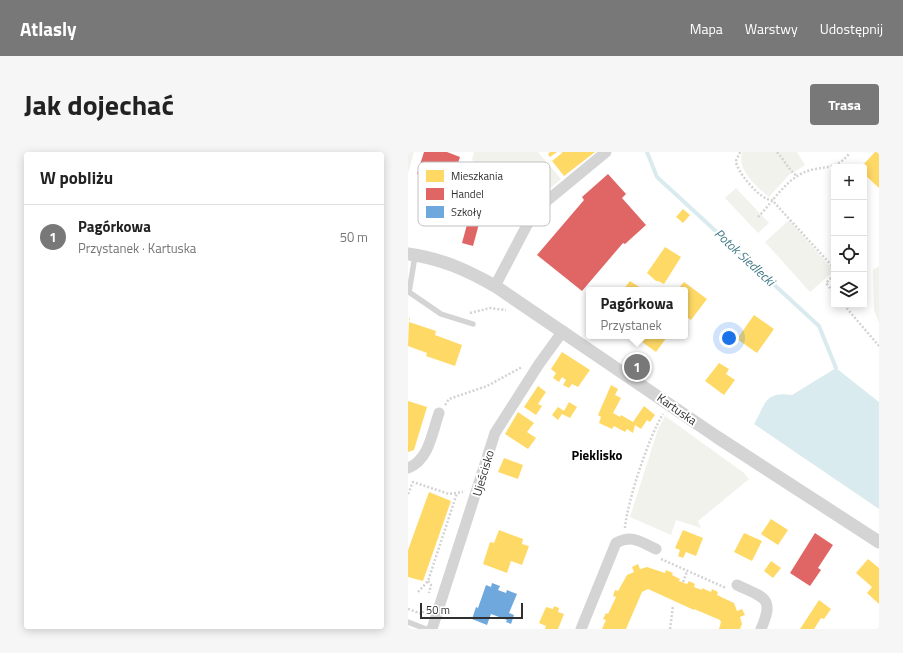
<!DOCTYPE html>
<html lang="pl">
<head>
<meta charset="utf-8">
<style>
  body { margin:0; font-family:"Titillium Web",sans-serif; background:#f6f6f6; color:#222 }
  .controls { position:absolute; right:12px; top:12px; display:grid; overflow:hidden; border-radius:4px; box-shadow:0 2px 10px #0003 }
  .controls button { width:36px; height:36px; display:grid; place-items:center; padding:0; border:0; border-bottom:1px solid #e0e0e0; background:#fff; color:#222; font:20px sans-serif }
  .scale { position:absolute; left:12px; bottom:10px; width:103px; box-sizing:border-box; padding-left:4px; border:2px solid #303030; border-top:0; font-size:11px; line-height:14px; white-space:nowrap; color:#303030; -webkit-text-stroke:3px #fff; paint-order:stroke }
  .you { position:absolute; left:321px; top:186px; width:14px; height:14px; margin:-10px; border:3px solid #fff; border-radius:50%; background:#1a73e8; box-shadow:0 0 0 6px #1a73e833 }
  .badge { display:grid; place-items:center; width:26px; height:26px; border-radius:50%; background:#787878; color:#fff; font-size:13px; font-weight:700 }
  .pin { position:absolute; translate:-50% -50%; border:2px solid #fff; box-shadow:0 1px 4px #0006 }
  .popup { position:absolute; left:178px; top:135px; width:102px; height:52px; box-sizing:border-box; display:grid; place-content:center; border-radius:4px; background:#fff; filter:drop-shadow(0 1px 3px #0005); font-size:13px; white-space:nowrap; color:#767676 }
  .popup b { font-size:15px; color:#222 }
  .popup::after { content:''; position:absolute; left:50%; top:100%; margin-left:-8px; border:8px solid transparent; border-top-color:#fff }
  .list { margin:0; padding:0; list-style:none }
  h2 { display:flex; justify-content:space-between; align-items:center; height:52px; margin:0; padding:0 16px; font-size:17px }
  h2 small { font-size:13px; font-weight:400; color:#767676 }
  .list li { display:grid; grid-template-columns:26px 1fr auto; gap:12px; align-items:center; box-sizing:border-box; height:64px; padding:0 16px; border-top:1px solid #e0e0e0 }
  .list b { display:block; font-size:15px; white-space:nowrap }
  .list p { margin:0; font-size:13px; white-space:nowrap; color:#767676 }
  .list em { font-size:13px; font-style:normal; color:#767676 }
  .icon { flex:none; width:22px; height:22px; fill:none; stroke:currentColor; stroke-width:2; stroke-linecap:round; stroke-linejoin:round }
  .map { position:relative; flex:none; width:471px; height:477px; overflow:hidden; border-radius:4px }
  header { display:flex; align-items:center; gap:24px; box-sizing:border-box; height:56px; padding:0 20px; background:#787878; color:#fff }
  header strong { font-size:19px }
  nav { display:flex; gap:22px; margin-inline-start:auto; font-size:14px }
  .intro { display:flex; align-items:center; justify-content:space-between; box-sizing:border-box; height:96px; padding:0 24px }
  h1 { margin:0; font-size:28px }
  .button { padding:10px 18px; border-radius:4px; background:#787878; color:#fff; font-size:14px; font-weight:700 }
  main { display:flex; gap:24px; padding:0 24px }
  aside { flex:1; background:#fff; border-radius:4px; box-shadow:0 2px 10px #0003 }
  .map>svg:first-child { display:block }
</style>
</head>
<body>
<header>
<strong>Atlasly</strong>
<nav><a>Mapa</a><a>Warstwy</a><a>Udostępnij</a></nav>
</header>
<div class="intro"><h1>Jak dojechać</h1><a class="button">Trasa</a></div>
<main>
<aside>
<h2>W pobliżu<small></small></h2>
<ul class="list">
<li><span class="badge">1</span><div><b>Pagórkowa</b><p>Przystanek · Kartuska</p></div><em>50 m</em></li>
</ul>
</aside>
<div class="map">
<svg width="471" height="477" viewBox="0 0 471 477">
  <rect width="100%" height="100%" fill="#fff"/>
  <g fill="#f1f2ec">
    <polygon points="0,0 6,0 0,21"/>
    <polygon points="66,0 130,0 153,27 131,46 124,40 114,47 64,8"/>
    <path d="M334,0H389L397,13L381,23L361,45C348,34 329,19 334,0Z"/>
    <polygon points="328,36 361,71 350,81 317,46"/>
    <polygon points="381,68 426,119 402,140 357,90"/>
    <polygon points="471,114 471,171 466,158 465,118"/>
    <polygon points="257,264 336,321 341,327 290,369 293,376 268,368 263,383 222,365 250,277"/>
  </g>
  <path fill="#daebef" d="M428,216L471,250V357L346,272C358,252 356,239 384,243Z"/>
  <g fill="#ffd966">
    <polygon points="142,0 149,0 142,5 140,2"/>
    <polygon points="154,0 187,0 156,24 144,9 154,1"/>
    <polygon points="467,0 471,0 471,36 456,22 456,15 453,15"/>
    <polygon points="275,57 282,63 275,71 268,65"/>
    <polygon points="257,95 273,105 256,132 250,129 248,129 239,121"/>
    <polygon points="222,129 233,136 231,138 215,138"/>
    <polygon points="276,130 299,147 283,168 277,164 277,138 269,138"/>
    <polygon points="346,163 366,177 349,201 329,187"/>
    <polygon points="1,166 2,166 1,170 28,179 27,183 54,193 47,214 18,204 19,201 0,194"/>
    <polygon points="233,184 258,184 259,185 248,200 230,187"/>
    <polygon points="154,200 182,218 170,235 164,232 161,236 155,233 158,228 154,225 151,230 145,226 148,221 143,217"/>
    <polygon points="311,211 321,217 318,222 327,228 316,243 297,229"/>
    <polygon points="203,233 210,237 207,243 213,246 205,261 212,265 213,263 225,270 236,254 247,263 242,270 239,268 233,277 227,273 225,281 219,277 217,280 206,274 204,277 191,271 193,265 190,263"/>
    <polygon points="130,234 138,240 130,252 134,254 128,263 116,255"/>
    <polygon points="0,249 19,255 6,298 0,300"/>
    <polygon points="161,250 169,255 162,266 154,262 150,268 144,263 150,255 156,259"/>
    <polygon points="110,260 126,271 119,280 128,286 120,297 97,282"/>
    <polygon points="96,306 115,313 110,327 90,320"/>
    <polygon points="21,340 43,349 15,429 0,425 0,398"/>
    <polygon points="363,367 380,378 370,393 353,382"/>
    <polygon points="91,378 115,387 114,392 121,394 114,413 103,409 99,421 75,412 82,390 86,391"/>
    <polygon points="275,378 295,386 288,404 278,400 275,406 270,404 272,398 267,396"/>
    <polygon points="336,381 354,389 344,409 326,400"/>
    <polygon points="460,407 471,416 471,452 459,441 464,435 448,421"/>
    <polygon points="363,409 373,416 365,426 356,419"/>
    <polygon points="230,412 232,417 239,415 257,421 258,418 265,421 264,423 272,427 271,429 279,432 281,429 287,432 286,435 294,438 294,436 303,440 304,437 310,440 309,443 326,451 329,459 334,457 337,463 332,465 334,472 332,477 311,477 313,470 312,468 286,457 286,458 240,437 234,440 218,477 194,477 198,468 195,467 198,461 200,462 208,445 205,444 207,438 210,439 219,423 226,420 224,415"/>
    <polygon points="411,448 423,457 416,467 413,466 406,477 392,477"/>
    <polygon points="146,454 151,456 150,460 156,462 150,477 137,477 138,474 131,471 138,455 145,457"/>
  </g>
  <g fill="#e06666">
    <polygon points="16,0 39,0 52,5 40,41 16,33 19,25 9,22"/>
    <polygon points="200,22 218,42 214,46 238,73 217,92 215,91 174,139 129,103 176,48 174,45"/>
    <polygon points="70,32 81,35 65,94 54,91"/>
    <polygon points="407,381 425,393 410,416 413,418 402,434 382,421"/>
  </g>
  <polygon fill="#6fa8dc" points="84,431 92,434 90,438 98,441 99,438 109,442 101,461 106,463 103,472 98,470 99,468 83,462 79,473 64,467 68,455 70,456 78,433 83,435"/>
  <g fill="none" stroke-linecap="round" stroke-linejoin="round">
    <polyline stroke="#daebef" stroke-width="4" points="239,0 249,25 411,174 428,216"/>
    <g stroke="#d3d3d3" stroke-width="2.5" stroke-dasharray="2 2" stroke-linecap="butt">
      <path d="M332,0C331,3 329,6 328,9C328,19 353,49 364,48L426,116"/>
      <path d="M369,0C377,9 380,17 389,24"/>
      <path d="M350,65C363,52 374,33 391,23C411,11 424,22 441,2"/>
      <polyline points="426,123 418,131 426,141"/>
      <polyline points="436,153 471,194"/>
      <polyline points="62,161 82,156 98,158"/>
      <polyline points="37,253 41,247 79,234 114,215"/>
      <polyline points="0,342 5,330 41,342 55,340"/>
      <path d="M217,376C219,350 241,284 255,262"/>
      <polyline points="253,407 318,436"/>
      <polyline points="20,429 23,433 21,441"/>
      <polyline points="275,430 279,419"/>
      <polyline points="10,440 20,429 49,341"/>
      <polyline points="0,457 14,462 16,457"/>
      <polyline points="262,477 265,454"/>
    </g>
    <g stroke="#d4d4d4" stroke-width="5.5">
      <polyline points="7,104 1,140 33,162 65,172"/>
      <polyline points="0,470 18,477"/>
    </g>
    <g stroke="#d4d4d4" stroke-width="11">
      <polyline points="87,134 119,73 135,52 198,0"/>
      <path d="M0,316C21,308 24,281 31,261"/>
      <path d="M329,433C356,446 367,445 353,477"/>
      <polyline points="24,477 87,281 131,212 155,179"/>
      <path d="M173,477L208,391C224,382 233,390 248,397"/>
    </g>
    <path stroke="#d4d4d4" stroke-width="13" d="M0,102C34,107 57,117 87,134L309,285L471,390"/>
  </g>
  <g text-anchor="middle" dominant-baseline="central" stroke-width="4" stroke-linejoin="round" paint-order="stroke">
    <g font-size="12" fill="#303030" stroke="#fff">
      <text transform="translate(269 257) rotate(35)">Kartuska</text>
      <text transform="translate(75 321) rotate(-73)">Ujeścisko</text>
    </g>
    <g font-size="13" font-style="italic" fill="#417a86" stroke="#fff">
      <text transform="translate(337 105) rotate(43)">Potok Siedlecki</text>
    </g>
    <g font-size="13" font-weight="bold" fill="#000" stroke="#fff">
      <text x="189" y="303">Pieklisko</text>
    </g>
  </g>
  <rect x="10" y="10" width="132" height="64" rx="6" fill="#fff" stroke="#c1c1c1" stroke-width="1"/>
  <rect x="18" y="18" width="18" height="12" fill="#ffd966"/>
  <rect x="18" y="36" width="18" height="12" fill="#e06666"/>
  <rect x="18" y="54" width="18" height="12" fill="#6fa8dc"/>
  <g font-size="11" fill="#303030">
    <text x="43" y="28">Mieszkania</text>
    <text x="43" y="46">Handel</text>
    <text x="43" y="64">Szkoły</text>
  </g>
</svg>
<div class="controls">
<button>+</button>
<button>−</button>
<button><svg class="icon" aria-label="locate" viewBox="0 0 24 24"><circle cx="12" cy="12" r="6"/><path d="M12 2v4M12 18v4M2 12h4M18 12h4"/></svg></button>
<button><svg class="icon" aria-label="layers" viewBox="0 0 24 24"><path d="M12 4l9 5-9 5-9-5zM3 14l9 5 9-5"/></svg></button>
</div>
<div class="scale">50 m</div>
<div class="you"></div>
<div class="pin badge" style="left:229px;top:215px">1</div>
<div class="popup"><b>Pagórkowa</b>Przystanek</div>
</div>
</main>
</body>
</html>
